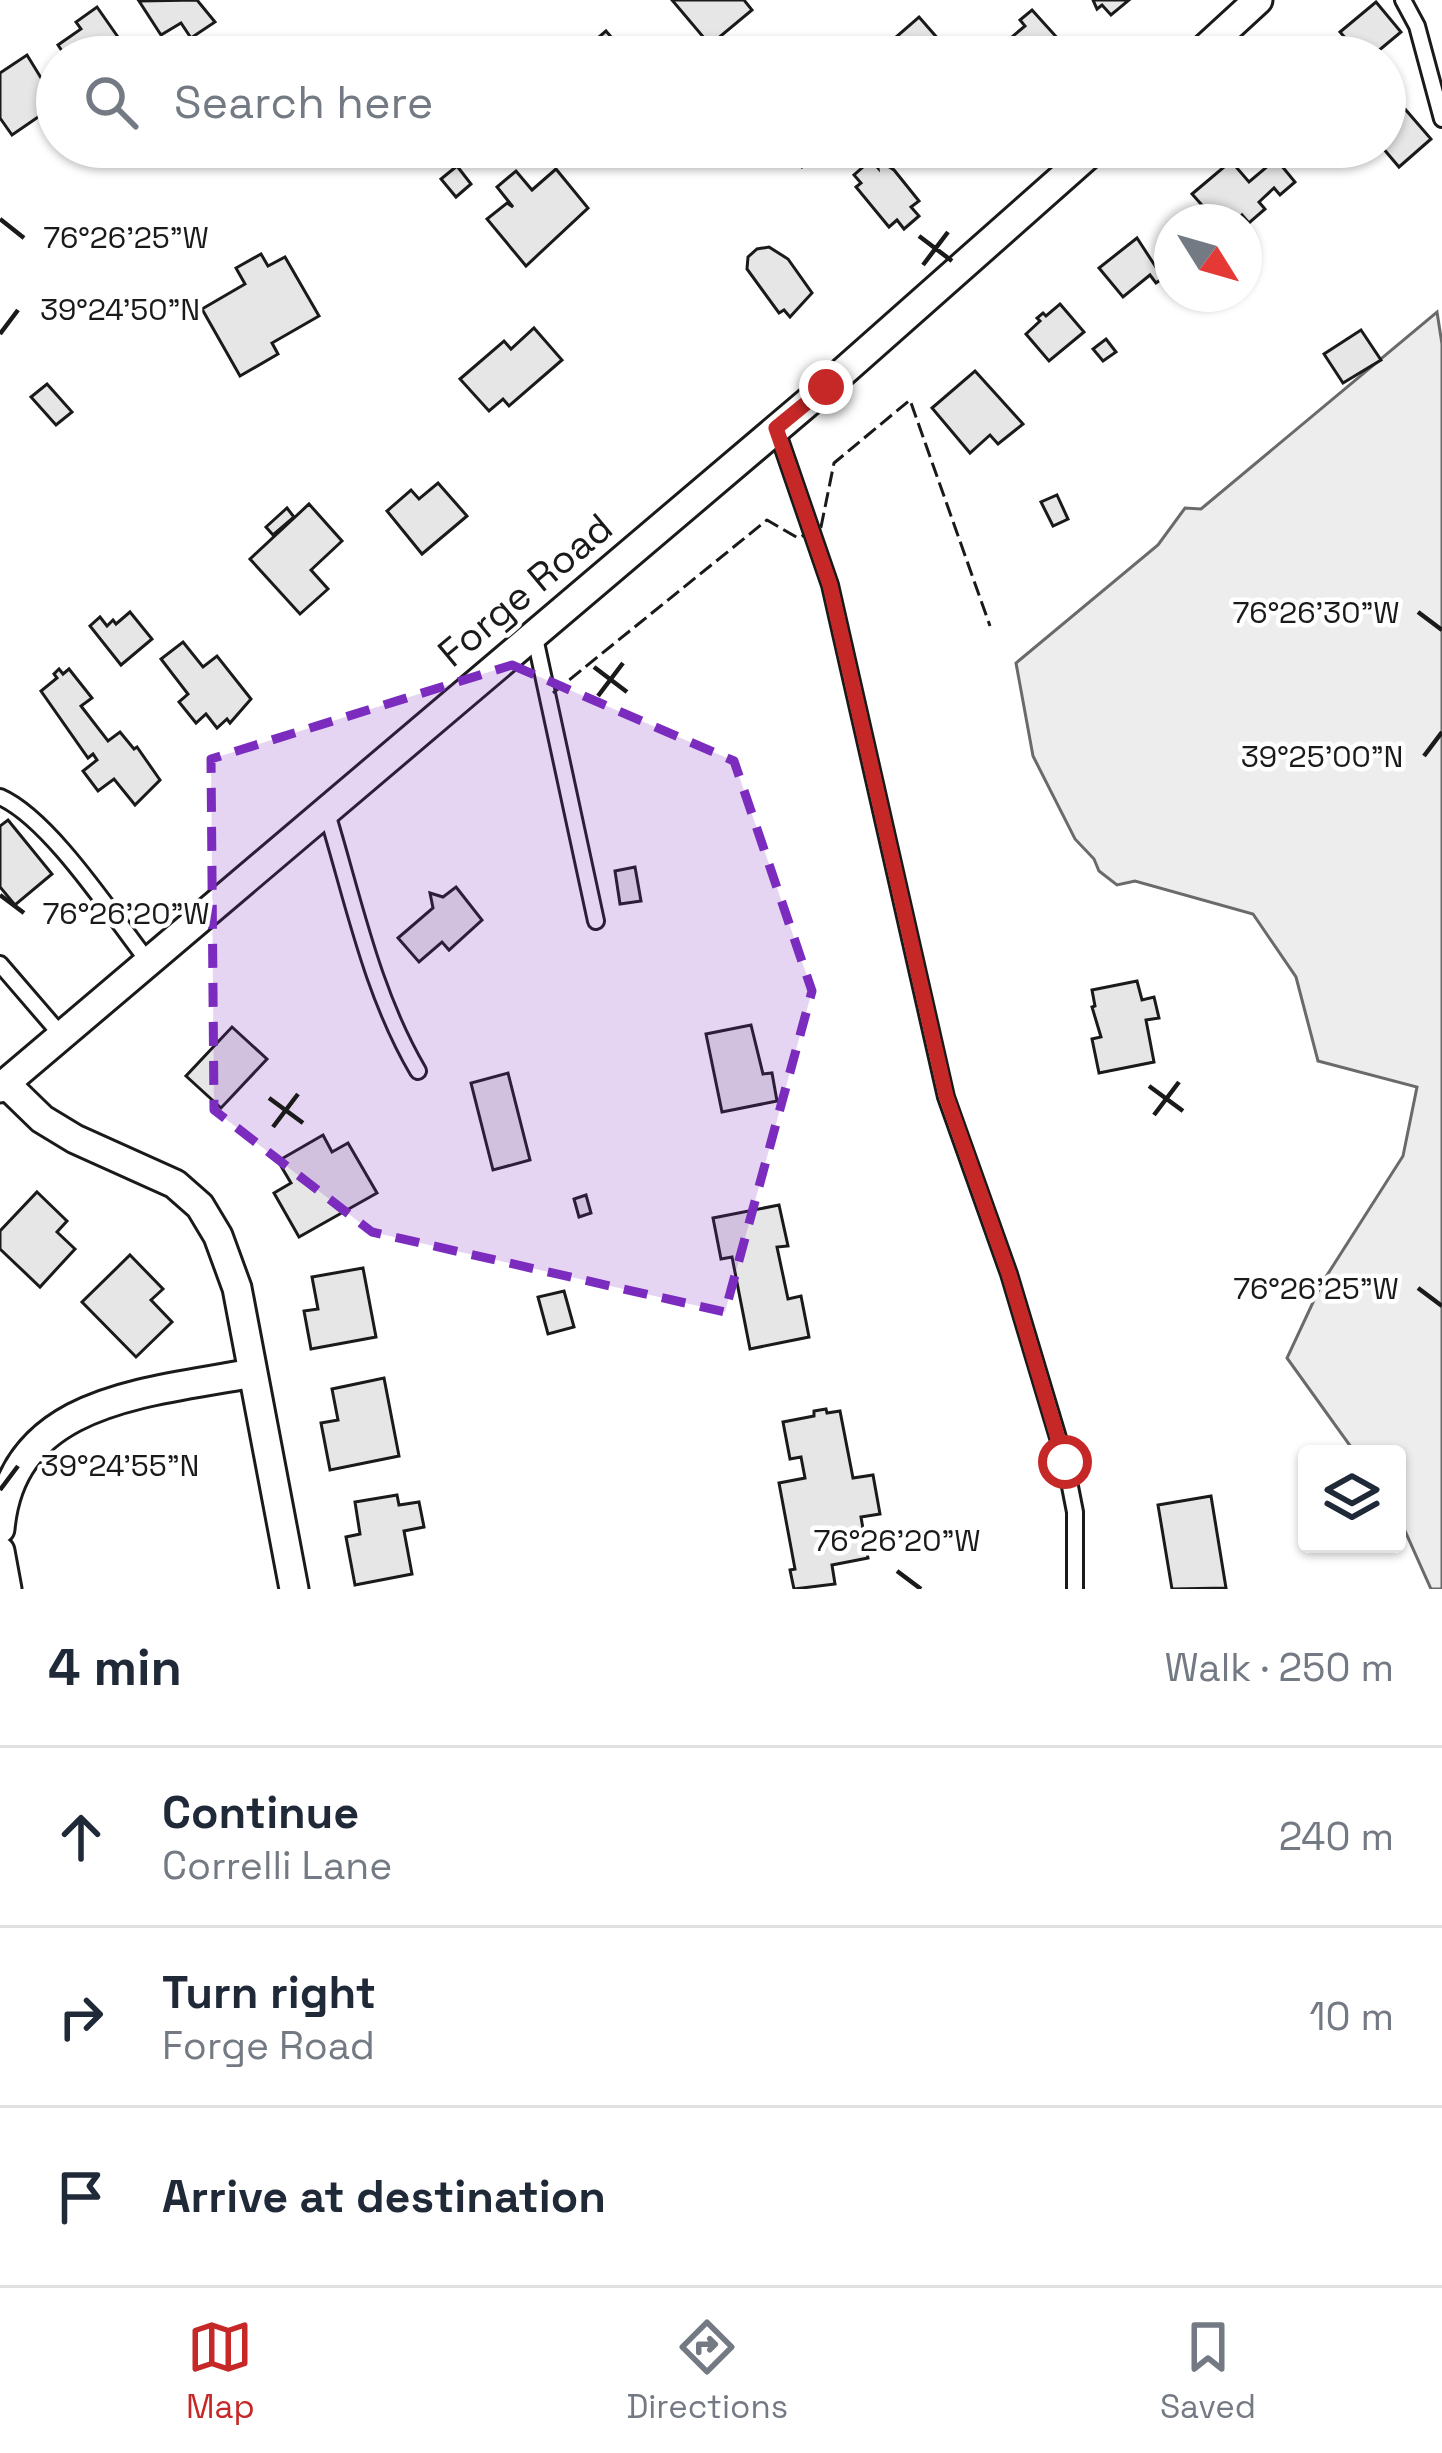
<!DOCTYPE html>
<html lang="en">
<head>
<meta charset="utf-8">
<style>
  body { margin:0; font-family:"Space Grotesk",sans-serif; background:#f2f2f3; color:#1f2937 }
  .controls { position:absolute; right:36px; bottom:36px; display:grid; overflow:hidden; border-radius:12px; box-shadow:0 3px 9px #0004 }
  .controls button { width:108px; height:108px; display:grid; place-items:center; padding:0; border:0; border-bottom:3px solid #e0e1e3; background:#fff; color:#1f2937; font:60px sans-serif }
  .compass { position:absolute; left:1154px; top:204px; width:108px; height:108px; border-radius:50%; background:#fff; box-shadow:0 3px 9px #0004; rotate:127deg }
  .stop { position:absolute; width:36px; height:36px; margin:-27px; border:9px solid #c62828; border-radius:50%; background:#fff }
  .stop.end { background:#c62828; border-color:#fff; box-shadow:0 3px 12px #0008 }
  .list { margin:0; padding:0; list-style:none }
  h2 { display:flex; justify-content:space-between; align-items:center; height:156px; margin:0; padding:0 48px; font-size:51px }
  h2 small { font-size:39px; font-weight:400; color:#747a83 }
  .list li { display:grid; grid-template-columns:78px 1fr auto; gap:36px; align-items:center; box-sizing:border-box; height:180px; padding:0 48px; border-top:3px solid #e0e1e3 }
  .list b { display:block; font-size:45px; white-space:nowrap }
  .list p { margin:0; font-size:39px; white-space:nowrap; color:#747a83 }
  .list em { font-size:39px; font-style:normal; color:#747a83 }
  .icon { flex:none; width:66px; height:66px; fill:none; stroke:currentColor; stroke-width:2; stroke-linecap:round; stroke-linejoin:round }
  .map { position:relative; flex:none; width:1442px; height:1589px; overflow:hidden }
  .search { position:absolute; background:#fff; box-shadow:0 3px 9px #0004; left:36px; right:36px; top:36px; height:132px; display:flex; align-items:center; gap:30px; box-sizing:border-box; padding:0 42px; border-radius:66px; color:#747a83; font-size:45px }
  .sheet { height:696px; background:#fff }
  nav { display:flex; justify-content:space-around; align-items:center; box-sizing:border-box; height:168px; border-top:3px solid #e0e1e3; background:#fff; font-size:33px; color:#747a83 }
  nav a { display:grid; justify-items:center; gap:6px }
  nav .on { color:#c62828 }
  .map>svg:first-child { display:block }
</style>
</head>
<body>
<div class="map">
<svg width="1442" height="1589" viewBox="0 0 1442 1589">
  <rect width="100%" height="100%" fill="#fff"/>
  <polygon fill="#ededed" stroke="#6a6a6a" stroke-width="3" points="1437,312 1442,344 1442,1589 1431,1589 1397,1513 1397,1454 1356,1454 1287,1358 1322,1283 1403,1156 1417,1087 1318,1061 1296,977 1253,914 1135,881 1117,885 1099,871 1094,859 1075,839 1033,756 1016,663 1158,545 1185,508 1201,509"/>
  <g fill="#e6e6e6" stroke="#1a1a1a" stroke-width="3">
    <polygon points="197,0 215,22 191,38 181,23 161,35 139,1"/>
    <polygon points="672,0 744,0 752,10 710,45"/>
    <polygon points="1093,0 1129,0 1111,15 1102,5 1097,9"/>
    <polygon points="1376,2 1401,32 1371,57 1362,57 1340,32"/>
    <polygon points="97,7 127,50 119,57 66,57 58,45 81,29 76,22"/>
    <polygon points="1032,10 1070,52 1064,57 1009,57 1000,47 1025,26 1020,20"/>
    <polygon points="919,17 954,57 873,57"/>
    <polygon points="606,31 628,57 576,57"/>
    <polygon points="27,55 57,104 12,135 0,118 0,73"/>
    <polygon points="1405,109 1431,139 1399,167 1382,147 1385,126"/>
    <polygon points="685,147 715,147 698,162"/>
    <polygon points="786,147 818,147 822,152 802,167"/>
    <polygon points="877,159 894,170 919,201 911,207 919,216 904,229 897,220 889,227 856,187 861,183 854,175 871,160 878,168"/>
    <polygon points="1276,159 1295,182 1280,195 1274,188 1259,202 1265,209 1249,223 1242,215 1235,222 1217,222 1192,194 1231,161 1249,182"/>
    <polygon points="457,166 471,184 456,197 441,179"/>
    <polygon points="556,169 588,208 526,266 487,219 507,203 513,207 497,187 516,171 532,190"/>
    <polygon points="1137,238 1163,278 1156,283 1150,275 1123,297 1099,268"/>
    <polygon points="769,247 788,259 812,293 790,317 784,310 779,313 747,269 748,257 757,249"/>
    <polygon points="261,254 268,266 285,257 319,316 272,343 278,354 240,376 202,309 245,284 236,268"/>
    <polygon points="1182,294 1200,294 1203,299 1191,307"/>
    <polygon points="1060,304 1084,332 1049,361 1026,334 1040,321 1037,318 1043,313 1046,316"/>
    <polygon points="534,328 562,360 509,406 503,399 489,411 460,379 504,341 511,349"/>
    <polygon points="1361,330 1381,360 1343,383 1324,354"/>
    <polygon points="1106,339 1116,352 1103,361 1093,349"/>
    <polygon points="975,371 1023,424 998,444 990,435 970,453 932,408"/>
    <polygon points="47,384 72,412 56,425 31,397"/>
    <polygon points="438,483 467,516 422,554 387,511 411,490 419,499"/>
    <polygon points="1057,495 1068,519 1053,526 1041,502"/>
    <polygon points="309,504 342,541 311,570 328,589 300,614 250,559"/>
    <polygon points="287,508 294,517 273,535 266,527"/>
    <polygon points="130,612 152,639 121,665 90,626 100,617 107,626 113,620 116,624"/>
    <polygon points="183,642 203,667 217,656 251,699 230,723 227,719 217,728 206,714 196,723 179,702 188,694 161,659"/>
    <polygon points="59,669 63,674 69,669 92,698 81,706 108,741 120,732 134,749 137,747 160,780 135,805 114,779 98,791 83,771 97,760 93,754 88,758 41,691 57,678 54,674"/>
    <polygon points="8,820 52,874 15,905 0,887 0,826"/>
    <polygon points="635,867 641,901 620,904 615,871"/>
    <polygon points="456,887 482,920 449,950 442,942 419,962 398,938 433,908 430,893 443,897"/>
    <polygon points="1137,981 1142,1000 1154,997 1159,1018 1146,1020 1154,1062 1099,1073 1092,1039 1101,1037 1092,1007 1095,1006 1092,990"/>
    <polygon points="751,1025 763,1074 772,1073 777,1101 722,1112 706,1034"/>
    <polygon points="232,1027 267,1059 221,1108 186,1076"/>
    <polygon points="508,1073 530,1160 493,1170 471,1083"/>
    <polygon points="323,1135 332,1152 348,1143 377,1193 299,1237 274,1193 291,1183 278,1161"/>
    <polygon points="37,1192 67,1221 57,1232 75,1249 40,1287 0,1249 0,1231"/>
    <polygon points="586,1195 591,1213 579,1217 574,1199"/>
    <polygon points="779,1205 788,1246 777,1247 788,1299 801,1296 809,1337 750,1349 732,1257 721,1259 713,1218"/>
    <polygon points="130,1255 163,1289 151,1300 172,1322 136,1357 82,1302"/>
    <polygon points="363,1268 376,1337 311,1349 304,1311 318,1309 312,1277"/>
    <polygon points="564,1291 574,1327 548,1334 538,1297"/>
    <polygon points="384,1378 399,1456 330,1470 321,1423 338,1420 332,1389"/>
    <polygon points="826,1409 827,1413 840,1411 853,1478 873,1475 880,1514 861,1517 868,1558 832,1565 835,1584 794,1589 790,1570 795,1569 779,1483 805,1478 801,1457 790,1459 783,1422 814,1416 814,1411"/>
    <polygon points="397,1495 399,1505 419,1502 424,1527 404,1531 412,1574 355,1585 346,1537 360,1534 355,1502"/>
    <polygon points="1211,1496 1226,1588 1172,1589 1158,1505"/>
  </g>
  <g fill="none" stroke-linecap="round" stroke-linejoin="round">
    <defs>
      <g id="lane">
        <polyline points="1403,0 1417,26 1442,119"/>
        <polyline points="776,428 830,585 946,1097 1009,1274 1065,1461 1075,1512 1075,1589"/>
        <polyline points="534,633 596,921"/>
        <path d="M0,797C50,819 112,915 147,960"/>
        <path d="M326,810C353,898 371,991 418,1071"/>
        <polyline points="0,964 62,1036"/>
      </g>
      <g id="street">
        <polyline points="1196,57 1258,0"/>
        <polyline points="5,1083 42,1119 75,1139 175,1184 200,1206 218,1236 237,1288 294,1589"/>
        <polyline points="0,1088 826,387 1097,147"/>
        <path d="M0,1529C12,1397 150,1393 252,1373"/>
        <polyline points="0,1551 7,1589"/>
      </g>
    </defs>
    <use href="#lane" stroke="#1a1a1a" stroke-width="20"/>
    <use href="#street" stroke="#1a1a1a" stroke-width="33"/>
    <use href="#lane" stroke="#fff" stroke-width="14"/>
    <use href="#street" stroke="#fff" stroke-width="27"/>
    <polyline stroke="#1a1a1a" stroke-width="3" stroke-dasharray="15 6" stroke-linecap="butt" points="553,693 767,520 798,538 821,527 834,463 910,400 990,626"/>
  </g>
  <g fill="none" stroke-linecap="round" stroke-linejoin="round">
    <polyline stroke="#c62828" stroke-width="15" points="826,387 776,428 830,585 946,1096 1009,1274 1065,1462"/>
  </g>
  <path fill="#7b2cbf" fill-opacity="0.2" stroke="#7b2cbf" stroke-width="9" stroke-dasharray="24 15" stroke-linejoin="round" d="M512,665L734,761L812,991L725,1312L372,1232L214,1110L211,759Z"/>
  <path fill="none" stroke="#1a1a1a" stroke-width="4.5" d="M0,219L24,238M919,236L952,261M923,265L948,232M0,334L18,310M1418,612L1442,630M594,667L627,692M598,696L623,663M1424,756L1442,732M0,895L24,913M1149,1086L1183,1111M269,1098L303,1123M1154,1115L1179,1082M273,1127L298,1094M1418,1288L1442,1306M0,1490L18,1466M897,1571L921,1589"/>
  <g text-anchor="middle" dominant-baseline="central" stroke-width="9" stroke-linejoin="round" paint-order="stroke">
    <g font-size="39" fill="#1a1a1a" stroke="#fff">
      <text transform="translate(525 590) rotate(-40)">Forge Road</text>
    </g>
  </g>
  <g font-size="30" text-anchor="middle" fill="#1a1a1a" stroke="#fff" stroke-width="9" stroke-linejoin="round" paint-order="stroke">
    <text x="126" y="248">76°26'25"W</text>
    <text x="120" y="320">39°24'50"N</text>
    <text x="1316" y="623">76°26'30"W</text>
    <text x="1322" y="767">39°25'00"N</text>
    <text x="126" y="924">76°26'20"W</text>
    <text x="1316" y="1299">76°26'25"W</text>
    <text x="120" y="1476">39°24'55"N</text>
    <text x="897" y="1551">76°26'20"W</text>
  </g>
</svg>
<div class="controls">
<button><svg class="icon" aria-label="layers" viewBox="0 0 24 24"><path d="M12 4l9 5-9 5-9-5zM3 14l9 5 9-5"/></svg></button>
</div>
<svg class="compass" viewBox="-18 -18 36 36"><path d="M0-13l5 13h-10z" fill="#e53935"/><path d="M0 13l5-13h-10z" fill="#747a83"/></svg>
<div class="stop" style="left:1065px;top:1462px"></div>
<div class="stop end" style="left:826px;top:387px"></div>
<div class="search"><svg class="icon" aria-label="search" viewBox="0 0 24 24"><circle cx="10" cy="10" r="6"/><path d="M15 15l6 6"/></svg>Search here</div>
</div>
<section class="sheet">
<h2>4 min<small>Walk · 250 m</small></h2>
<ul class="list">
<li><svg class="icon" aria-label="ahead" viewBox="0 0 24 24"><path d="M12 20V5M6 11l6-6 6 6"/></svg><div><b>Continue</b><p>Correlli Lane</p></div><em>240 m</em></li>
<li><svg class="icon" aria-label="right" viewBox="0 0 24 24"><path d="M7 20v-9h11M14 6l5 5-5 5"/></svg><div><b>Turn right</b><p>Forge Road</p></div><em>10 m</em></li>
<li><svg class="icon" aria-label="arrive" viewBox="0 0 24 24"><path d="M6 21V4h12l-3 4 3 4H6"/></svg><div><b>Arrive at destination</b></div></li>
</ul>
</section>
<nav>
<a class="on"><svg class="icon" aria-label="map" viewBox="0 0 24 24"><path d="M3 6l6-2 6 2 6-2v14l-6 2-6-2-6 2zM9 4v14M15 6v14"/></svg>Map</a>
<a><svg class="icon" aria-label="directions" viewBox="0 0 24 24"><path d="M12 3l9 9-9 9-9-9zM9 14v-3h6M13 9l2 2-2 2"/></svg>Directions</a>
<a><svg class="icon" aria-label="saved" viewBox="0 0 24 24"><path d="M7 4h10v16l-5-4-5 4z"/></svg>Saved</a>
</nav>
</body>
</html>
